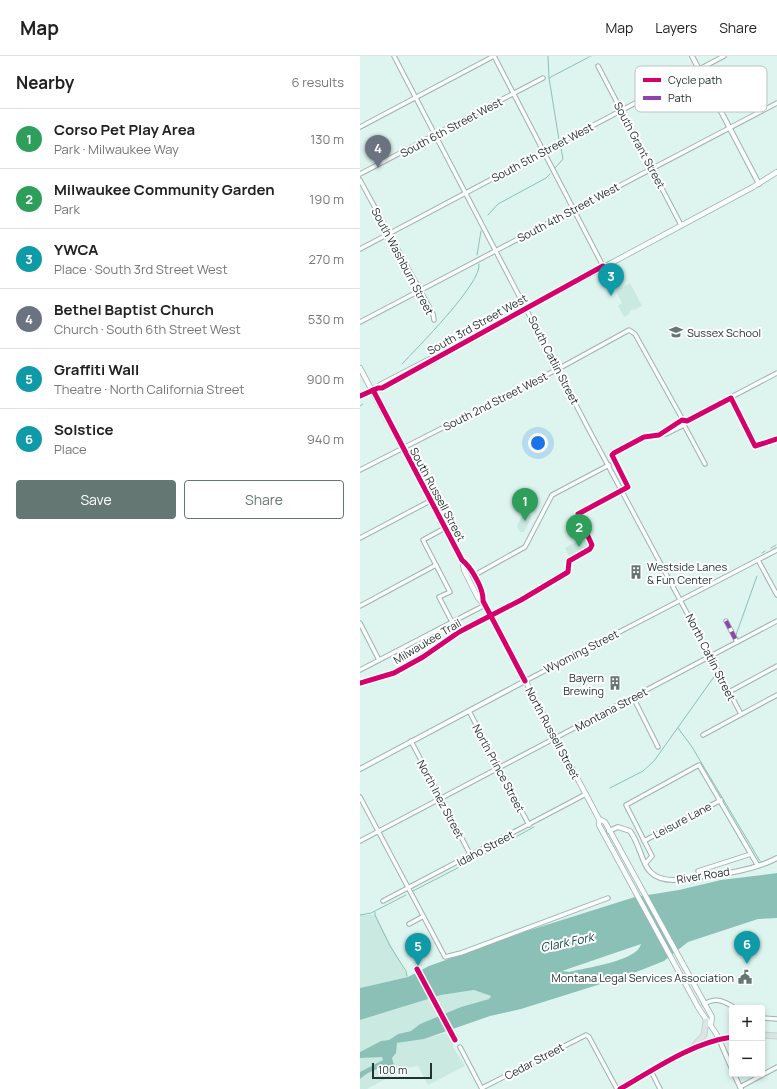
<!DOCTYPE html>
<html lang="en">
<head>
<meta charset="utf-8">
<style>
  body { margin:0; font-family:Manrope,sans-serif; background:#f6f6f6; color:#222 }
  .controls { position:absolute; right:12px; bottom:12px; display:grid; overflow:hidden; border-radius:4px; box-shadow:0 2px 6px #0003 }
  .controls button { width:36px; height:36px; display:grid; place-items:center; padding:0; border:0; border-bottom:1px solid #e0e0e0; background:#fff; color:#222; font:20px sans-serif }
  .scale { position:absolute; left:12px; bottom:10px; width:60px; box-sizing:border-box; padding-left:4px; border:2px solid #233330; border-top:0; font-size:11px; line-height:14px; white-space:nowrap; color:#233330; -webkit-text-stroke:3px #fff; paint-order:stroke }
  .you { position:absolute; left:178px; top:387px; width:14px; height:14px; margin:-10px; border:3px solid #fff; border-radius:50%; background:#1a73e8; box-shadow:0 0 0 6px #1a73e833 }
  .badge { display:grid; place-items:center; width:26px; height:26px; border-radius:50%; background:#647773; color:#fff; font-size:13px; font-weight:700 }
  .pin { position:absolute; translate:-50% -33px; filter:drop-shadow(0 1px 2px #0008) }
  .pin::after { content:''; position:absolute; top:21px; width:14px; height:12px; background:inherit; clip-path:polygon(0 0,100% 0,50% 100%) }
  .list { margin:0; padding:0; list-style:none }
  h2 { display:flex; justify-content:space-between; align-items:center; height:52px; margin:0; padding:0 16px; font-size:17px }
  h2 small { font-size:13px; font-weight:400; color:#767676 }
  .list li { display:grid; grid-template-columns:26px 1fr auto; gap:12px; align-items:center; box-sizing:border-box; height:60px; padding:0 16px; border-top:1px solid #e0e0e0 }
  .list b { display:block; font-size:15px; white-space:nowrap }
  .list p { margin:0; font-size:13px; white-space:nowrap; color:#767676 }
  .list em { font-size:13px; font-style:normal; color:#767676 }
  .actions { display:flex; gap:8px; padding:12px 16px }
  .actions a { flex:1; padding:9px 0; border:1px solid #647773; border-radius:4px; text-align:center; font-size:14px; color:#647773 }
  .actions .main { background:#647773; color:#fff }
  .map { position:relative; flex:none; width:417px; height:1033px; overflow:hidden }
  header { display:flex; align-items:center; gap:24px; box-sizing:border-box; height:56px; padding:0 20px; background:#fff; border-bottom:1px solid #e0e0e0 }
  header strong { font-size:19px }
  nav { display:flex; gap:22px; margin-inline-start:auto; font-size:14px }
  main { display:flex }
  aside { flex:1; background:#fff }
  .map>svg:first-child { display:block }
</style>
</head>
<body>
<header>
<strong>Map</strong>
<nav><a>Map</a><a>Layers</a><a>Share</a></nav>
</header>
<main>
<aside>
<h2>Nearby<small>6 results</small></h2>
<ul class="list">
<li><span class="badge" style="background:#2e9e5b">1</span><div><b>Corso Pet Play Area</b><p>Park · Milwaukee Way</p></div><em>130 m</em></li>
<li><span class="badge" style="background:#2e9e5b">2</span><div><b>Milwaukee Community Garden</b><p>Park</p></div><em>190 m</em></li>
<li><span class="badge" style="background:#0f9aa8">3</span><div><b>YWCA</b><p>Place · South 3rd Street West</p></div><em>270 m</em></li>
<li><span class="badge" style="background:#6b7280">4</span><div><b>Bethel Baptist Church</b><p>Church · South 6th Street West</p></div><em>530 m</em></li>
<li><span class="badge" style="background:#0f9aa8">5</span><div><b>Graffiti Wall</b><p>Theatre · North California Street</p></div><em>900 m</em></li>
<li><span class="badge" style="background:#0f9aa8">6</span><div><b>Solstice</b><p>Place</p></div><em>940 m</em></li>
</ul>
<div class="actions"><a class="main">Save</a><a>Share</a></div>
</aside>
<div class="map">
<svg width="417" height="1033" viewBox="0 0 417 1033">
  <rect width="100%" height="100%" fill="#def5ef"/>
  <g fill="#c9e9e1">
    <polygon points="257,224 261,232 270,227 282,250 274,254 271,254 268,259 264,261 258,250 262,247 252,227"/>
    <polygon points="165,455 172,460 164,476 160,476 157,470"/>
    <polygon points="227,480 231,491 210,502 205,492"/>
    <polygon points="0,859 15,859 48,921 0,932"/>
    <polygon points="114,934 132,940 129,943 101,951 60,968 51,975 38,978 29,984 21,985 0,996 0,964 81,939"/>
    <polygon points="89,976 93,982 93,991 105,1010 68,1029 58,1010 46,1012 7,1033 0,1033 0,1023 7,1017 18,1012 33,1009 32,1002 36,997 36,987 64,983"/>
    <polygon points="13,1001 23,1001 23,1005 0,1016 0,1002"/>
  </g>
  <path fill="#8bc0b6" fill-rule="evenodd" d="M417,817V862L398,863L328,886L304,905L266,920L161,953L130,960L64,983L37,987L36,997L32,1002L34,1009C21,1011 10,1014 0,1023V1016L23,1004L22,1001L0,1002V996L21,985L29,984L38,978L51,975L60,968L101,951L129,943L131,940L114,934L81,939L0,964V932L48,921L69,910L167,875L275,841L319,834L361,824ZM281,888C278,905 224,912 209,916L202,915Z"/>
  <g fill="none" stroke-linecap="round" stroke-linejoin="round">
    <g stroke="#8bc0b6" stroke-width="1">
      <polyline points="188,0 189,22 199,84"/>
      <polyline points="230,0 231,0"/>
      <polyline points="189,22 229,1"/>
      <polyline points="195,112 203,103 201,92"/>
      <polyline points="128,159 138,148 186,122 190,118"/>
      <polyline points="117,199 121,175"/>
      <path d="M42,308C56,293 123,226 119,208"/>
      <polyline points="0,350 3,348"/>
      <polyline points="411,492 416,489"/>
      <polyline points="402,497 405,495"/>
      <polyline points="376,579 397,520"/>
      <polyline points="318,672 332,691 400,805"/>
      <polyline points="250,732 283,715 294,705 356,618"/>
      <polyline points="117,802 174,771"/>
      <polyline points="53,835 113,804"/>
      <polyline points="15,856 15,859 30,890 46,915 47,920"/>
      <polyline points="0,859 11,857 46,839"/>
    </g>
    <defs>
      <g id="minor">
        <polyline points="34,0 228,372 381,658"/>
        <polyline points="134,0 243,210"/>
        <polyline points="238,10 321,169"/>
        <polyline points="0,71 134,0"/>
        <polyline points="0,118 183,22"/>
        <polyline points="0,124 73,258 74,264"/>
        <polyline points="0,193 364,0"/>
        <polyline points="0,266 417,47"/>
        <polyline points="371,342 392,381"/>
        <polyline points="324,366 417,317"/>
        <polyline points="324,369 345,408"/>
        <polyline points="306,378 324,369"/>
        <polyline points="0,414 198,313 269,274 275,278 324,366"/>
        <polyline points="85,472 63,484 90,536 79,541 92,566"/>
        <polyline points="0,482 70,445"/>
        <polyline points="398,504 417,539"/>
        <polyline points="113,520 165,491 192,439 249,409"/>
        <polyline points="0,550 76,509"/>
        <polyline points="366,565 377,586"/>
        <polyline points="0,567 19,604"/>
        <polyline points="0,614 125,549"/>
        <polyline points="165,625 417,494"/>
        <polyline points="369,636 417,610"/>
        <polyline points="273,641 298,691"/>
        <polyline points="109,655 169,769"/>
        <polyline points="343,679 417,639"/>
        <polyline points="51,685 111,800"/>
        <polyline points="0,741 85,901 101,897 248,842"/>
        <polyline points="0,785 417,565"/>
        <polyline points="284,785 361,744"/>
        <polyline points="285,808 292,800 266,749 339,709 398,810"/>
        <polyline points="338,815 391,798"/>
        <polyline points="23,845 226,738"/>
        <polyline points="49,868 62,861"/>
        <path d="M344,948C357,941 364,945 375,952"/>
        <polyline points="402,962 417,963"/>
        <polyline points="100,991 122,1033"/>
        <polyline points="291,1015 300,1033"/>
        <polyline points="380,1031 417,1011"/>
        <polyline points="122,1032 226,979 229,981 257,1033"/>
      </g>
      <g id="tertiary">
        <polyline points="332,0 399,128"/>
        <polyline points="0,713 165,625"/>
        <path d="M249,775L258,771L270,775C286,797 279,824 314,824C348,819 387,818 417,802"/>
        <polyline points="359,983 372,1013"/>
        <polyline points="374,1018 381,1033"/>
      </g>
      <g id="secondary">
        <path d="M0,312L102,504L104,514L118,542L125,549L239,763V769L338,951C345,963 353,971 359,983"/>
        <polyline points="18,332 20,329 72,302 78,300"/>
        <polyline points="0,340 18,332 22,332 75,304 78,300 393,131 417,116"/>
        <path d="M102,504C111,511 124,533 123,545"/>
        <polyline points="239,763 245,766 352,961 351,968"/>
      </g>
      <g id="primary">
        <polyline points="402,979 417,980"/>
        <polyline points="334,990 344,979 346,965"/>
        <path d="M260,1033C295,1013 331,987 372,981"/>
      </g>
    </defs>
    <use href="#minor" stroke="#a0b2ae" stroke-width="5.5"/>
    <use href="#tertiary" stroke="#a0b2ae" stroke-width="6"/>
    <use href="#secondary" stroke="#a0b2ae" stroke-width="6"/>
    <use href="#primary" stroke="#c7d2d0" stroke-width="7"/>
    <use href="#minor" stroke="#fafefd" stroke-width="3.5"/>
    <use href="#tertiary" stroke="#fafefd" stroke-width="4"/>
    <use href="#secondary" stroke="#fafefd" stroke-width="4.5"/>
    <use href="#primary" stroke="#dae6e3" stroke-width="5"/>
    <polyline stroke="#8e44ad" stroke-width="4" stroke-dasharray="8 4" stroke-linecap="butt" points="366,565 377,586"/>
    <defs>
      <g id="cycleway">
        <path d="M13,334L102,504C111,511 124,533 123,545L165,625"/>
        <polyline points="0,340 18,332 22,332 243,210"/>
        <polyline points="0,627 34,617 63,601 99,576 161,544 208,516 209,505 230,493 232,489 218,458 268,431 252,399 254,397 284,381 299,379 322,364 327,365 371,342 395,390 417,383"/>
        <polyline points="57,913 95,984"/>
        <path d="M260,1033C295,1013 331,987 372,981"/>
      </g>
    </defs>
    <use href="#cycleway" stroke="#fff" stroke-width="8"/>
    <use href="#cycleway" stroke="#d6006c" stroke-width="5"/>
  </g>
  <defs>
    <symbol id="school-bare" viewBox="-9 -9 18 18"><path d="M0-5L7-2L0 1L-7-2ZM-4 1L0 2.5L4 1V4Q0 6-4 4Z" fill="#647773" stroke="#fff" stroke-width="2.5" paint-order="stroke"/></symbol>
    <symbol id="building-bare" viewBox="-9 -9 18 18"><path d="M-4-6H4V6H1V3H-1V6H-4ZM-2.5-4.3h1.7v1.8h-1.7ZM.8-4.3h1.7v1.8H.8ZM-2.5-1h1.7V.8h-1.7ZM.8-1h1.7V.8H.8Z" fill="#647773" stroke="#fff" stroke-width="2.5" paint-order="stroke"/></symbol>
    <symbol id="civic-bare" viewBox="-9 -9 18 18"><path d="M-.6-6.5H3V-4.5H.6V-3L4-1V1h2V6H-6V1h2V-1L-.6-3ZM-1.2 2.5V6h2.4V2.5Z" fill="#647773" stroke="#fff" stroke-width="2.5" paint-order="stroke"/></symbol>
  </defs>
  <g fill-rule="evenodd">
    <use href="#school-bare" x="306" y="266" width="20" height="20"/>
    <use href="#building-bare" x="266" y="506" width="20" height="20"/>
    <use href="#building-bare" x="245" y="617" width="20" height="20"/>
    <use href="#civic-bare" x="375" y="911" width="20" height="20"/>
  </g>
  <g text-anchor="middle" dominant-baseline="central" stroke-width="4" stroke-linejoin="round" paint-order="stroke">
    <g font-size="11" fill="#233330" stroke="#fff">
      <text transform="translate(91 71) rotate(-28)">South 6th Street West</text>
      <text transform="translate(280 89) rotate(62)">South Grant Street</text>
      <text transform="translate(182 96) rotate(-28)">South 5th Street West</text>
      <text transform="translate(208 156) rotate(-28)">South 4th Street West</text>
      <text transform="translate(43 205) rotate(62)">South Washburn Street</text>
      <text transform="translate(117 268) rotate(-29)">South 3rd Street West</text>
      <text transform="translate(194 304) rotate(63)">South Catlin Street</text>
      <text transform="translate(135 345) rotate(-27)">South 2nd Street West</text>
      <text transform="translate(78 438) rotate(62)">South Russell Street</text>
      <text transform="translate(67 585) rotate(-31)">Milwaukee Trail</text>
      <text transform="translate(221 595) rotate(-27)">Wyoming Street</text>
      <text transform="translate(351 601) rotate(63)">North Catlin Street</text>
      <text transform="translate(251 653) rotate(-28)">Montana Street</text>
      <text transform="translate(193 677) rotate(62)">North Russell Street</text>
      <text transform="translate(139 712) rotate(62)">North Prince Street</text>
      <text transform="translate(81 743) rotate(62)">North Inez Street</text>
      <text transform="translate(322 764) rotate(-28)">Leisure Lane</text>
      <text transform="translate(125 792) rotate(-28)">Idaho Street</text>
      <text transform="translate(343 819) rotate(-9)">River Road</text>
      <text transform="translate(174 1005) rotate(-28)">Cedar Street</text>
    </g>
    <g font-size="11" fill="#233330" stroke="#fff" text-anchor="start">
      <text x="327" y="276">Sussex School</text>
      <text x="287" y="510">Westside Lanes<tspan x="287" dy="13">&amp; Fun Center</tspan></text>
      <text x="244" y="621" text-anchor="end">Bayern<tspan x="244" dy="13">Brewing</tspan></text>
      <text x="374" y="921" text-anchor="end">Montana Legal Services Association</text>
    </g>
    <g font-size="12" font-style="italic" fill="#0b483f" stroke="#fff">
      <text transform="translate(207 886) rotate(-12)">Clark Fork</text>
    </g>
  </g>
  <rect x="275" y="10" width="132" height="46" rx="6" fill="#fff" stroke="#bdc2c1" stroke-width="1"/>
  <rect x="283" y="22" width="18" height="4" fill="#d6006c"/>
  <rect x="283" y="40" width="18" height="4" fill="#8e44ad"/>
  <g font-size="11" fill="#233330">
    <text x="308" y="28">Cycle path</text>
    <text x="308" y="46">Path</text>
  </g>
</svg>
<div class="controls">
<button>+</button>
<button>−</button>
</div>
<div class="scale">100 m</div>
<div class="you"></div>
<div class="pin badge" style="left:165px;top:465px;background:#2e9e5b">1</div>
<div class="pin badge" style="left:219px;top:491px;background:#2e9e5b">2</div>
<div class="pin badge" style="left:251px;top:240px;background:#0f9aa8">3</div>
<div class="pin badge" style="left:18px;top:112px;background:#6b7280">4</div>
<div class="pin badge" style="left:58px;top:910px;background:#0f9aa8">5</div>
<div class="pin badge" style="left:387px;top:908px;background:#0f9aa8">6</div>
</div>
</main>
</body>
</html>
